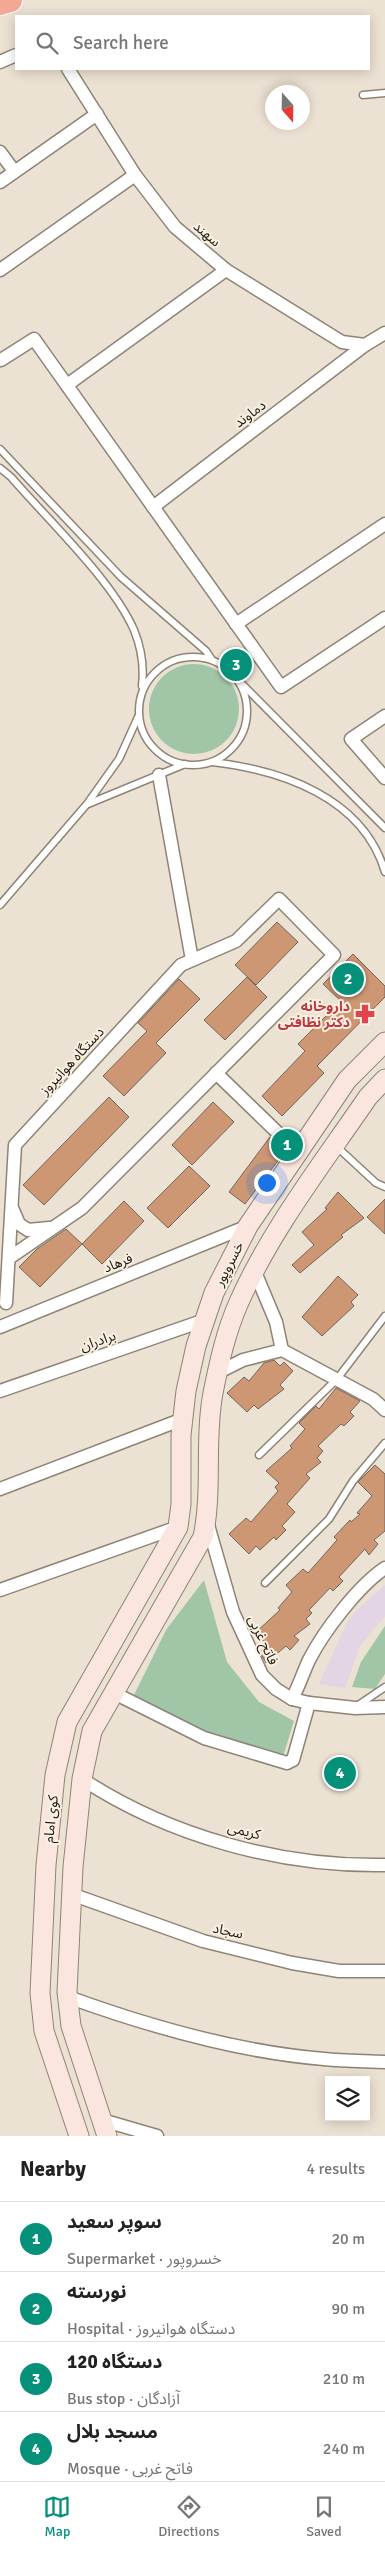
<!DOCTYPE html>
<html lang="en">
<head>
<meta charset="utf-8">
<style>
  body { margin:0; font-family:Signika,"Noto Sans Arabic",sans-serif; background:#f2f2f2; color:#222 }
  .controls { position:absolute; right:15px; bottom:15px; display:grid; overflow:hidden; border-radius:0px; box-shadow:0 2px 12px #0003 }
  .controls button { width:45px; height:45px; display:grid; place-items:center; padding:0; border:0; border-bottom:1px solid #e0e0e0; background:#fff; color:#222; font:25px sans-serif }
  .compass { position:absolute; left:265px; top:85px; width:45px; height:45px; border-radius:50%; background:#fff; box-shadow:0 2px 12px #0003; rotate:160deg }
  .you { position:absolute; left:266px; top:1182px; width:18px; height:18px; margin:-12px; border:4px solid #fff; border-radius:50%; background:#1a73e8; box-shadow:0 0 0 8px #1a73e833 }
  .badge { display:grid; place-items:center; width:32px; height:32px; border-radius:50%; background:#05907a; color:#fff; font-size:16px; font-weight:700 }
  .pin { position:absolute; translate:-50% -50%; border:2px solid #fff; box-shadow:0 1px 5px #0006 }
  .list { margin:0; padding:0; list-style:none }
  h2 { display:flex; justify-content:space-between; align-items:center; height:65px; margin:0; padding:0 20px; font-size:21px }
  h2 small { font-size:16px; font-weight:400; color:#767676 }
  .list li { display:grid; grid-template-columns:32px 1fr auto; gap:15px; align-items:center; box-sizing:border-box; height:70px; padding:0 20px; border-top:1px solid #e0e0e0 }
  .list b { display:block; font-size:19px; white-space:nowrap }
  .list p { margin:0; font-size:16px; white-space:nowrap; color:#767676 }
  .list em { font-size:16px; font-style:normal; color:#767676 }
  .icon { flex:none; width:28px; height:28px; fill:none; stroke:currentColor; stroke-width:2; stroke-linecap:round; stroke-linejoin:round }
  .map { position:relative; flex:none; width:385px; height:2136px; overflow:hidden }
  .search { position:absolute; background:#fff; box-shadow:0 2px 12px #0003; left:15px; right:15px; top:15px; height:55px; display:flex; align-items:center; gap:12px; box-sizing:border-box; padding:0 18px; border-radius:0px; color:#767676; font-size:19px }
  .sheet { height:345px; background:#fff }
  nav { display:flex; justify-content:space-around; align-items:center; box-sizing:border-box; height:70px; border-top:1px solid #e0e0e0; background:#fff; font-size:14px; color:#767676 }
  nav a { display:grid; justify-items:center; gap:2px }
  nav .on { color:#05907a }
  .map>svg:first-child { display:block }
</style>
</head>
<body>
<div class="map">
<svg width="385" height="2136" viewBox="0 0 385 2136">
  <rect width="100%" height="100%" fill="#ece2d3"/>
  <polygon fill="#e3d4e6" points="385,1585 385,1616 360,1646 345,1688 319,1684 346,1625 355,1612"/>
  <g fill="#a1c5a7">
    <circle cx="194" cy="709" r="45"/>
    <polygon points="204,1580 227,1662 259,1702 294,1721 282,1760 197,1732 133,1697 166,1630"/>
    <polygon points="385,1626 385,1674 375,1689 352,1687 361,1662"/>
  </g>
  <g fill="#ce9774" stroke="#74655d">
    <polygon points="277,922 298,942 256,985 235,965"/>
    <polygon points="353,954 385,986 385,997 317,1066 324,1073 282,1116 262,1096 305,1051 298,1044 341,1001 323,984"/>
    <polygon points="247,977 267,997 225,1040 204,1020"/>
    <polygon points="179,979 200,999 156,1043 166,1053 124,1096 103,1076 147,1031 138,1023"/>
    <polygon points="109,1097 129,1117 44,1205 23,1185"/>
    <polygon points="213,1102 234,1122 192,1165 172,1145"/>
    <polygon points="270,1137 287,1149 245,1204 229,1192"/>
    <polygon points="189,1166 210,1186 168,1228 147,1208"/>
    <polygon points="338,1192 364,1218 341,1235 343,1237 300,1273 292,1265 314,1245 302,1232 327,1209 325,1208"/>
    <polygon points="385,1199 385,1234 367,1217"/>
    <polygon points="124,1201 144,1221 102,1264 82,1244"/>
    <polygon points="66,1229 82,1244 40,1287 19,1267 37,1249"/>
    <polygon points="338,1276 358,1295 351,1302 354,1306 322,1336 302,1317"/>
    <polygon points="274,1360 280,1366 284,1362 293,1371 280,1385 284,1389 258,1409 254,1405 247,1412 227,1393 244,1377 249,1381 264,1363"/>
    <polygon points="336,1388 360,1401 350,1412 354,1416 344,1426 341,1424 318,1446 323,1451 317,1458 321,1462 306,1474 310,1478 287,1504 295,1512 282,1526 286,1530 276,1540 274,1537 260,1550 256,1546 249,1554 229,1534 246,1518 251,1522 278,1491 275,1487 279,1483 266,1471 292,1448 290,1446 305,1429 299,1423 316,1406 319,1409"/>
    <polygon points="375,1465 385,1474 385,1531 374,1540 378,1544 369,1555 365,1549 339,1577 343,1581 333,1591 330,1588 309,1610 312,1613 306,1619 310,1624 294,1636 299,1640 290,1650 286,1646 266,1663 260,1652 268,1645 255,1633 280,1610 278,1608 292,1592 286,1585 303,1569 308,1573 337,1540 334,1537 350,1520 351,1522 360,1514 357,1513 372,1496 358,1482"/>
  </g>
  <g fill="none" stroke-linecap="round" stroke-linejoin="round">
    <defs>
      <g id="lane">
        <polyline points="363,95 385,93"/>
        <polyline points="0,449 121,577 206,651 212,660"/>
        <path d="M0,468L11,477C48,520 112,580 134,630C141,647 144,668 142,686"/>
        <circle cx="193" cy="711" r="54"/>
        <polyline points="241,683 385,828"/>
        <path d="M212,762C281,770 363,797 385,872"/>
        <polyline points="88,804 185,764"/>
        <polyline points="0,905 87,804 119,759 138,717"/>
        <polyline points="336,1146 376,1183 385,1187"/>
        <polyline points="259,1455 337,1379 385,1316"/>
        <polyline points="265,1583 329,1519 353,1481 385,1443"/>
        <polyline points="357,1706 385,1687"/>
      </g>
      <g id="street">
        <polyline points="0,62 16,55"/>
        <polyline points="68,69 135,175 175,227 226,270 342,342 365,345 385,333"/>
        <polyline points="0,152 14,171"/>
        <polyline points="0,182 97,114"/>
        <polyline points="0,270 135,175"/>
        <polyline points="1,360 34,339 281,687 385,618"/>
        <polyline points="67,385 226,270"/>
        <polyline points="153,507 365,345"/>
        <polyline points="236,624 385,524"/>
        <polyline points="385,716 351,739 385,778"/>
        <polyline points="159,775 192,960"/>
        <polyline points="216,1073 279,1134"/>
        <polyline points="13,1210 19,1224 28,1230 49,1228"/>
        <polyline points="6,1303 15,1145 181,965 236,941 279,899 334,955 82,1208 9,1258"/>
        <polyline points="0,1327 248,1226"/>
        <polyline points="282,1350 373,1399 385,1410"/>
        <polyline points="217,1373 243,1360 282,1350 276,1322 255,1272"/>
        <polyline points="0,1391 205,1320"/>
        <polyline points="0,1489 183,1419"/>
        <polyline points="208,1525 233,1612 262,1675 276,1689 292,1699 309,1703 355,1708 385,1707"/>
        <polyline points="0,1590 178,1527"/>
        <polyline points="114,1693 204,1738 287,1763 293,1760 309,1703"/>
        <path d="M292,1699C299,1686 303,1673 309,1660C324,1631 358,1586 385,1568"/>
        <path d="M82,1779C169,1836 280,1867 385,1865"/>
        <polyline points="71,1894 203,1941 292,1963 339,1971 385,1971"/>
        <path d="M68,1997C148,2026 238,2052 324,2059C344,2061 365,2061 385,2062"/>
        <polyline points="102,2120 157,2136"/>
      </g>
      <g id="secondary">
        <polyline points="79,2136 44,2031 40,1993 46,1865 55,1775 67,1722 178,1527 181,1504 181,1435 186,1391 196,1346 214,1293 248,1226 299,1151 347,1080 385,1042"/>
        <path d="M107,2136L71,2026L67,1992L73,1867L82,1779L92,1731L203,1537C213,1490 204,1441 213,1393C219,1363 226,1331 239,1302C272,1228 323,1163 368,1097L385,1079"/>
      </g>
      <polyline id="highway" points="0,3 10,0"/>
    </defs>
    <use href="#lane" stroke="#8d8476" stroke-width="9"/>
    <use href="#street" stroke="#8d8476" stroke-width="15"/>
    <use href="#secondary" stroke="#8d8476" stroke-width="21"/>
    <use href="#highway" stroke="#fff" stroke-width="26"/>
    <use href="#lane" stroke="#fff" stroke-width="6"/>
    <use href="#street" stroke="#fff" stroke-width="12"/>
    <use href="#secondary" stroke="#fbe5df" stroke-width="19"/>
    <use href="#highway" stroke="#f3a895" stroke-width="24"/>
  </g>
  <defs>
    <symbol id="pharmacy-bare" viewBox="-9 -9 18 18"><path d="M-2-6h4v4h4v4h-4v4h-4v-4h-4v-4h4Z" fill="#e0444e" stroke="#f9f0e0" stroke-width="2.5" paint-order="stroke"/></symbol>
  </defs>
  <g fill-rule="evenodd">
    <use href="#pharmacy-bare" x="351" y="1000" width="28" height="28"/>
  </g>
  <g text-anchor="middle" dominant-baseline="central" stroke-width="4" stroke-linejoin="round" paint-order="stroke">
    <g font-size="14" fill="#201c17" stroke="#f9f0e0">
      <text transform="translate(207 234) rotate(40)">سهند</text>
      <text transform="translate(250 414) rotate(-37)">دماوند</text>
      <text transform="translate(72 1061) rotate(-47)">دستگاه هوانیروز</text>
      <text transform="translate(118 1263) rotate(-22)">فرهاد</text>
      <text transform="translate(229 1264) rotate(-63)">خسروپور</text>
      <text transform="translate(98 1341) rotate(-19)">برادران</text>
      <text transform="translate(263 1640) rotate(65)">فاتح غربی</text>
      <text transform="translate(51 1819) rotate(-84)">کوی امام</text>
      <text transform="translate(244 1831) rotate(14)">کریمی</text>
      <text transform="translate(228 1931) rotate(12)">سجاد</text>
    </g>
    <g font-size="14" font-weight="bold" fill="#be3a42" stroke="#f9f0e0" text-anchor="end">
      <text x="350" y="1006">داروخانه<tspan x="350" dy="16">دکتر نظافتی</tspan></text>
    </g>
  </g>
</svg>
<div class="controls">
<button><svg class="icon" aria-label="layers" viewBox="0 0 24 24"><path d="M12 4l9 5-9 5-9-5zM3 14l9 5 9-5"/></svg></button>
</div>
<svg class="compass" viewBox="-18 -18 36 36"><path d="M0-13l5 13h-10z" fill="#e53935"/><path d="M0 13l5-13h-10z" fill="#767676"/></svg>
<div class="you"></div>
<div class="pin badge" style="left:287px;top:1145px">1</div>
<div class="pin badge" style="left:348px;top:979px">2</div>
<div class="pin badge" style="left:236px;top:665px">3</div>
<div class="pin badge" style="left:340px;top:1773px">4</div>
<div class="search"><svg class="icon" aria-label="search" viewBox="0 0 24 24"><circle cx="10" cy="10" r="6"/><path d="M15 15l6 6"/></svg>Search here</div>
</div>
<section class="sheet">
<h2>Nearby<small>4 results</small></h2>
<ul class="list">
<li><span class="badge">1</span><div><b>سوپر سعید</b><p>Supermarket · خسروپور</p></div><em>20 m</em></li>
<li><span class="badge">2</span><div><b>نورسته</b><p>Hospital · دستگاه هوانیروز</p></div><em>90 m</em></li>
<li><span class="badge">3</span><div><b>120 دستگاه</b><p>Bus stop · آزادگان</p></div><em>210 m</em></li>
<li><span class="badge">4</span><div><b>مسجد بلال</b><p>Mosque · فاتح غربی</p></div><em>240 m</em></li>
</ul>
</section>
<nav>
<a class="on"><svg class="icon" aria-label="map" viewBox="0 0 24 24"><path d="M3 6l6-2 6 2 6-2v14l-6 2-6-2-6 2zM9 4v14M15 6v14"/></svg>Map</a>
<a><svg class="icon" aria-label="directions" viewBox="0 0 24 24"><path d="M12 3l9 9-9 9-9-9zM9 14v-3h6M13 9l2 2-2 2"/></svg>Directions</a>
<a><svg class="icon" aria-label="saved" viewBox="0 0 24 24"><path d="M7 4h10v16l-5-4-5 4z"/></svg>Saved</a>
</nav>
</body>
</html>
